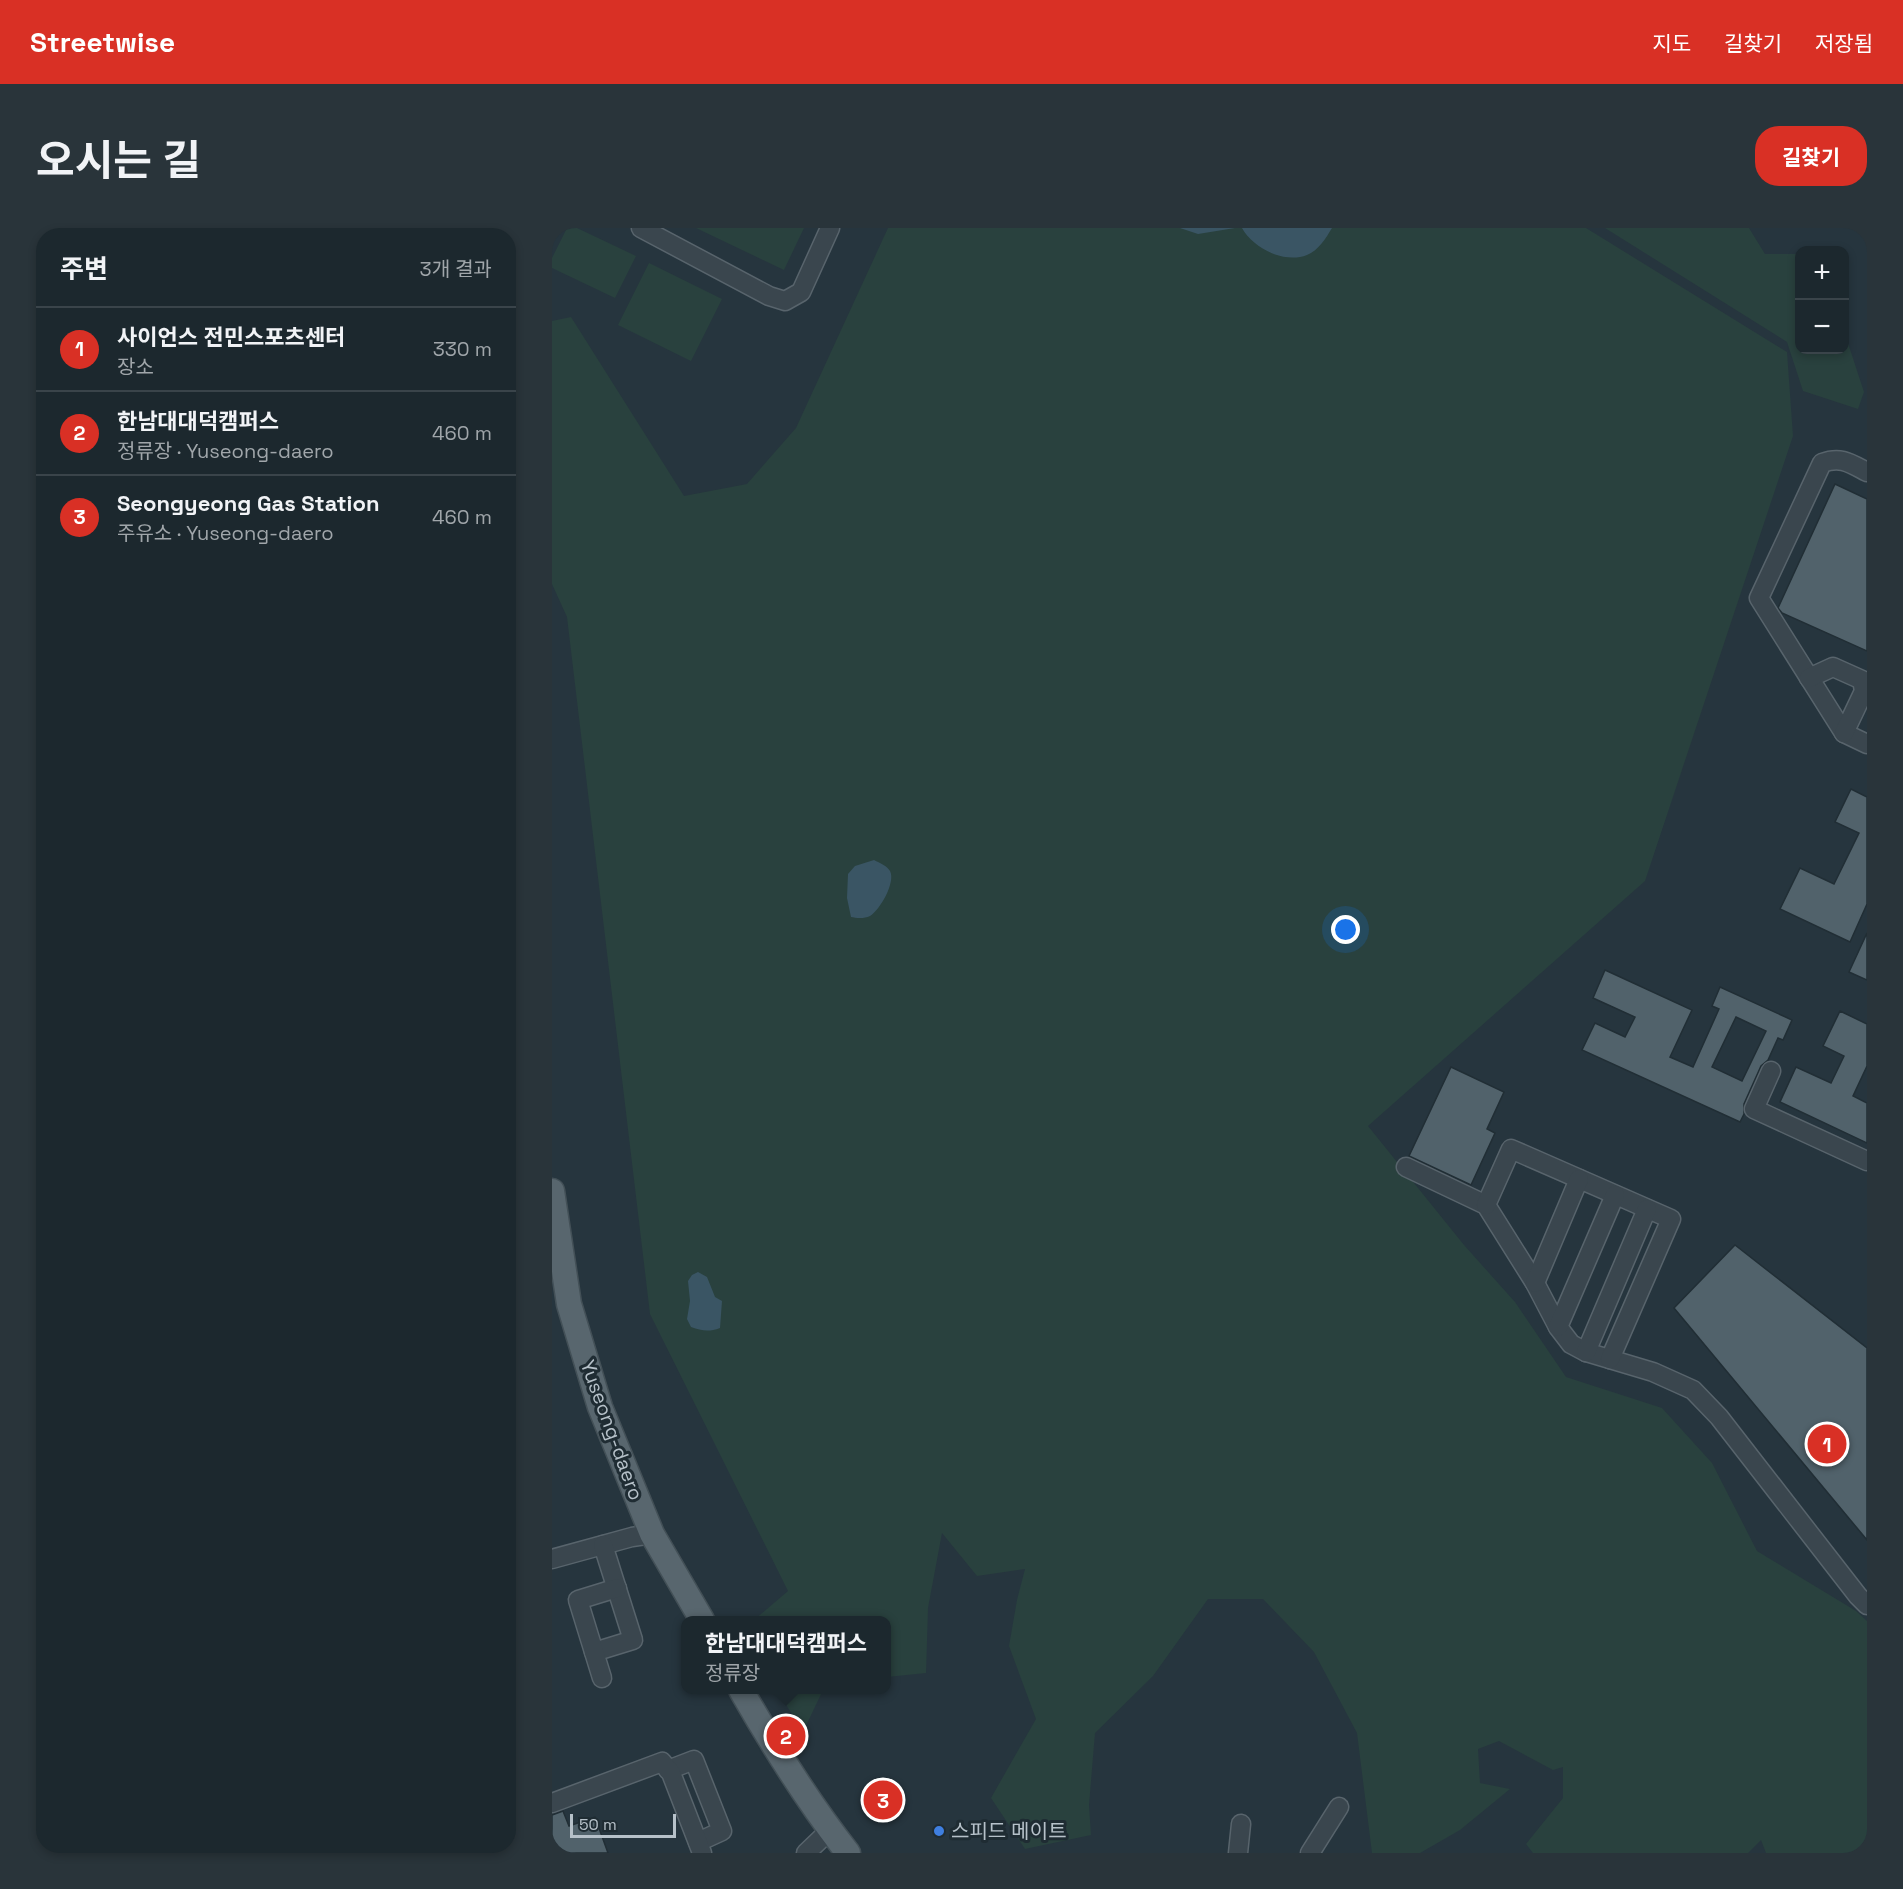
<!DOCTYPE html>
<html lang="ko">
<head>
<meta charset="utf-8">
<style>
  body { margin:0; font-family:"Space Grotesk","Noto Sans KR",sans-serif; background:#29343a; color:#f1f3f6 }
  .controls { position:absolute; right:18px; top:18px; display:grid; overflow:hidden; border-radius:12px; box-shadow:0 3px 9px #0003 }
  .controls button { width:54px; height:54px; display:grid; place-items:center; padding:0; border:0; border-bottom:2px solid #3a444a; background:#1c282e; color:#f1f3f6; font:30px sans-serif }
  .scale { position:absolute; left:18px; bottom:15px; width:106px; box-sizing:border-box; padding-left:6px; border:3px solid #b6c1c9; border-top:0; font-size:16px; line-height:21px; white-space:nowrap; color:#b6c1c9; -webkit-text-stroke:4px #1f2c33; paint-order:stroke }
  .you { position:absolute; left:794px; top:702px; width:21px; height:21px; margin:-15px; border:4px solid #fff; border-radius:50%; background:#1a73e8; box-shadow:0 0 0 9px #1a73e833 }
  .badge { display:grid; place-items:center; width:39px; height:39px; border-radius:50%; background:#d93025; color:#fff; font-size:20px; font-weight:700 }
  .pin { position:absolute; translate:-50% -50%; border:3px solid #fff; box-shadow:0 2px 6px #0006 }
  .popup { position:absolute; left:129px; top:1388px; width:210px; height:78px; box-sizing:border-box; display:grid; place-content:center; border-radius:12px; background:#1c282e; filter:drop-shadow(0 2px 4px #0005); font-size:20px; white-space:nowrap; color:#a0a6aa }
  .popup b { font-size:22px; color:#f1f3f6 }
  .popup::after { content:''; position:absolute; left:50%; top:100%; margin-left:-12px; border:12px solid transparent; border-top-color:#1c282e }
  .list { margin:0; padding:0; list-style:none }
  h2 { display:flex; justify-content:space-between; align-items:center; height:78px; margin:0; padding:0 24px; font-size:26px }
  h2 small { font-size:20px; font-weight:400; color:#a0a6aa }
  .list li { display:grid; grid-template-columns:39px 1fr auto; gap:18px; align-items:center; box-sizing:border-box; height:84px; padding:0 24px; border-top:2px solid #3a444a }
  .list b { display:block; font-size:22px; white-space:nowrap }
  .list p { margin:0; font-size:20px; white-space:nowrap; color:#a0a6aa }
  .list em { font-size:20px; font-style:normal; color:#a0a6aa }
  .map { position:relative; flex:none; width:1315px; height:1625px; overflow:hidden; border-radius:24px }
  header { display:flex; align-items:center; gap:36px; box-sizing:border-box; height:84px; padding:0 30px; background:#d93025; color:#fff }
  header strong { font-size:28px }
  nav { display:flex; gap:33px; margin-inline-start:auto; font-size:21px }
  .intro { display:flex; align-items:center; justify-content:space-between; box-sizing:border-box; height:144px; padding:0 36px }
  h1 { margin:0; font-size:42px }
  .button { padding:15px 27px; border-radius:24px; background:#d93025; color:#fff; font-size:21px; font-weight:700 }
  main { display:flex; gap:36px; padding:0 36px }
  aside { flex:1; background:#1c282e; border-radius:24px; box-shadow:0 3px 9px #0003 }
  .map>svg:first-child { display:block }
</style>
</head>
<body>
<header>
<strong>Streetwise</strong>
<nav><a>지도</a><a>길찾기</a><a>저장됨</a></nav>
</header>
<div class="intro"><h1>오시는 길</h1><a class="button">길찾기</a></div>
<main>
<aside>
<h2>주변<small>3개 결과</small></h2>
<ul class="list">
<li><span class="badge">1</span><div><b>사이언스 전민스포츠센터</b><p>장소</p></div><em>330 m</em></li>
<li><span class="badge">2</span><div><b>한남대대덕캠퍼스</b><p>정류장 · Yuseong-daero</p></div><em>460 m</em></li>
<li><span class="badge">3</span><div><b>Seongyeong Gas Station</b><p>주유소 · Yuseong-daero</p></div><em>460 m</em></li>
</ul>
</aside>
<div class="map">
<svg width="1315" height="1625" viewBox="0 0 1315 1625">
  <rect width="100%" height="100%" fill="#26353e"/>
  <g fill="#29413e">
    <polygon points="15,0 25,0 84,28 63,70 0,40 0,30"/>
    <polygon points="144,0 252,0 232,42"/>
    <polygon points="336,0 1034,0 1235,124 1241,208 1093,653 816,898 912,1017 963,1074 1014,1149 1110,1180 1160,1235 1205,1323 1304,1383 1315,1393 1315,1625 1214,1625 1209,1612 1196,1625 981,1625 974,1616 1011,1570 1011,1539 1001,1542 947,1513 926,1521 928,1555 958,1561 908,1602 868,1625 820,1625 805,1505 762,1424 711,1371 656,1371 601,1448 543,1505 537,1577 539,1607 473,1621 439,1570 484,1491 457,1418 465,1372 473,1341 425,1348 390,1305 376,1380 374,1445 335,1449 334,1392 202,1392 236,1363 98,1086 15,389 0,356 0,93 19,89 132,268 195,256 244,200"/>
    <polygon points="1053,0 1197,0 1213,26 1247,26 1248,122 1292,122 1293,106 1312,164 1306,181 1251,163 1235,114"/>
    <polygon points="97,35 170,71 139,133 66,97"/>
    <polygon points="225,1462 271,1462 251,1504"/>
  </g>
  <g fill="#3a5564">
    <polygon points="628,0 683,0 646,6"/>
    <path d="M690,0H780C774,10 766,23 755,27C732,36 701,20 690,0Z"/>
    <path d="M322,632C328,635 335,638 338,643C344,654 328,682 318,688C312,691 304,690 299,689L295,670L296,646L303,638Z"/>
    <path d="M146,1044L155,1049L163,1069L170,1073L168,1100C157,1104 150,1103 139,1099L135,1091L138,1073L136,1053L140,1047Z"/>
  </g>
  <g fill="#51626b" stroke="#212e35" stroke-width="1.5" fill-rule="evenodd">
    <polygon points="1283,256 1315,271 1315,423 1230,385 1226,380"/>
    <polygon points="1299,561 1315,569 1315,676 1298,714 1228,681 1248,640 1282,656 1307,605 1283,594"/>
    <polygon points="1315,705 1315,752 1297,744"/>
    <path d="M1053,742L1140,782L1118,829L1141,839L1167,781L1160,778L1168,759L1240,792L1231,812L1226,810L1216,832L1209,838L1192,876V886L1188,894L1030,822L1043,795L1073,809L1083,789L1041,770ZM1184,789L1214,803L1190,853L1160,839Z"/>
    <polygon points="1288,783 1315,796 1315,838 1301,868 1315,875 1315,915 1228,874 1244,839 1279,855 1292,828 1271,818"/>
    <polygon points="899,839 952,864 935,901 943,905 919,957 857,928"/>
    <polygon points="1183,1017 1315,1120 1315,1312 1122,1080"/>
    <polygon points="11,1583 17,1598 43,1589 56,1625 0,1625 0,1587"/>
  </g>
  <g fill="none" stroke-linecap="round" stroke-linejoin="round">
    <defs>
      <g id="minor">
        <polyline points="89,0 217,68 233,73 249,64 278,0"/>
        <path d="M1315,244C1298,235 1289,228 1270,235L1207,370L1292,505L1315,516"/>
        <polyline points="1257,450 1281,439 1310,452 1312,463 1292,505"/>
        <polyline points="1219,843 1202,881 1315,933"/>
        <polyline points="854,939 934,977 983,1055 1006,1099 1019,1116 1034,1124 1101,1144 1141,1162 1167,1189 1306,1368 1315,1377"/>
        <polyline points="934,977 959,921 1119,991 1058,1131"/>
        <polyline points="983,1055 1027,951"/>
        <polyline points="1006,1099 1063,967"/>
        <polyline points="1034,1124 1095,981"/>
        <polyline points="0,1331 80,1309 100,1306"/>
        <polyline points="42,1424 81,1412 51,1317"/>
        <polyline points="50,1450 26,1372 65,1360"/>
        <polyline points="116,1542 142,1532 170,1603 146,1614"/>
        <polyline points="0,1575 110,1534 119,1545 150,1625"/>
        <polyline points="254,1625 278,1602"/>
        <polyline points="686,1625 689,1596"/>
        <polyline points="758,1625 787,1579"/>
      </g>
      <g id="major">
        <polyline points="0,963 17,1076 48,1179 100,1306 150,1392"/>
        <path d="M189,1462C221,1518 256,1574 296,1625"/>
      </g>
    </defs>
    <use href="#minor" stroke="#58646c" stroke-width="21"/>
    <use href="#major" stroke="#435057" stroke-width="27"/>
    <use href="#minor" stroke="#3a464e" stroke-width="18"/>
    <use href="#major" stroke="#58666e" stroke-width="24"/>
  </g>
  <circle fill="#3f7fe0" stroke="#1f2c33" stroke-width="2" cx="387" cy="1603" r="6"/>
  <g text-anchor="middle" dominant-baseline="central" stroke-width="6" stroke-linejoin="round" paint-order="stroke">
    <g font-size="20" fill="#b6c1c9" stroke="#1f2c33">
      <text transform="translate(60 1202) rotate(70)">Yuseong-daero</text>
    </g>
    <g font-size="20" fill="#b6c1c9" stroke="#1f2c33" text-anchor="start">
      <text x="399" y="1603">스피드 메이트</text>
    </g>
  </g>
</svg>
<div class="controls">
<button>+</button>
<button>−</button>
</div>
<div class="scale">50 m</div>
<div class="you"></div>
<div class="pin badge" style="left:1275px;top:1216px">1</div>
<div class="pin badge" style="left:234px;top:1508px">2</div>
<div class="popup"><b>한남대대덕캠퍼스</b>정류장</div>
<div class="pin badge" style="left:331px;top:1572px">3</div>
</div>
</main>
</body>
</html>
